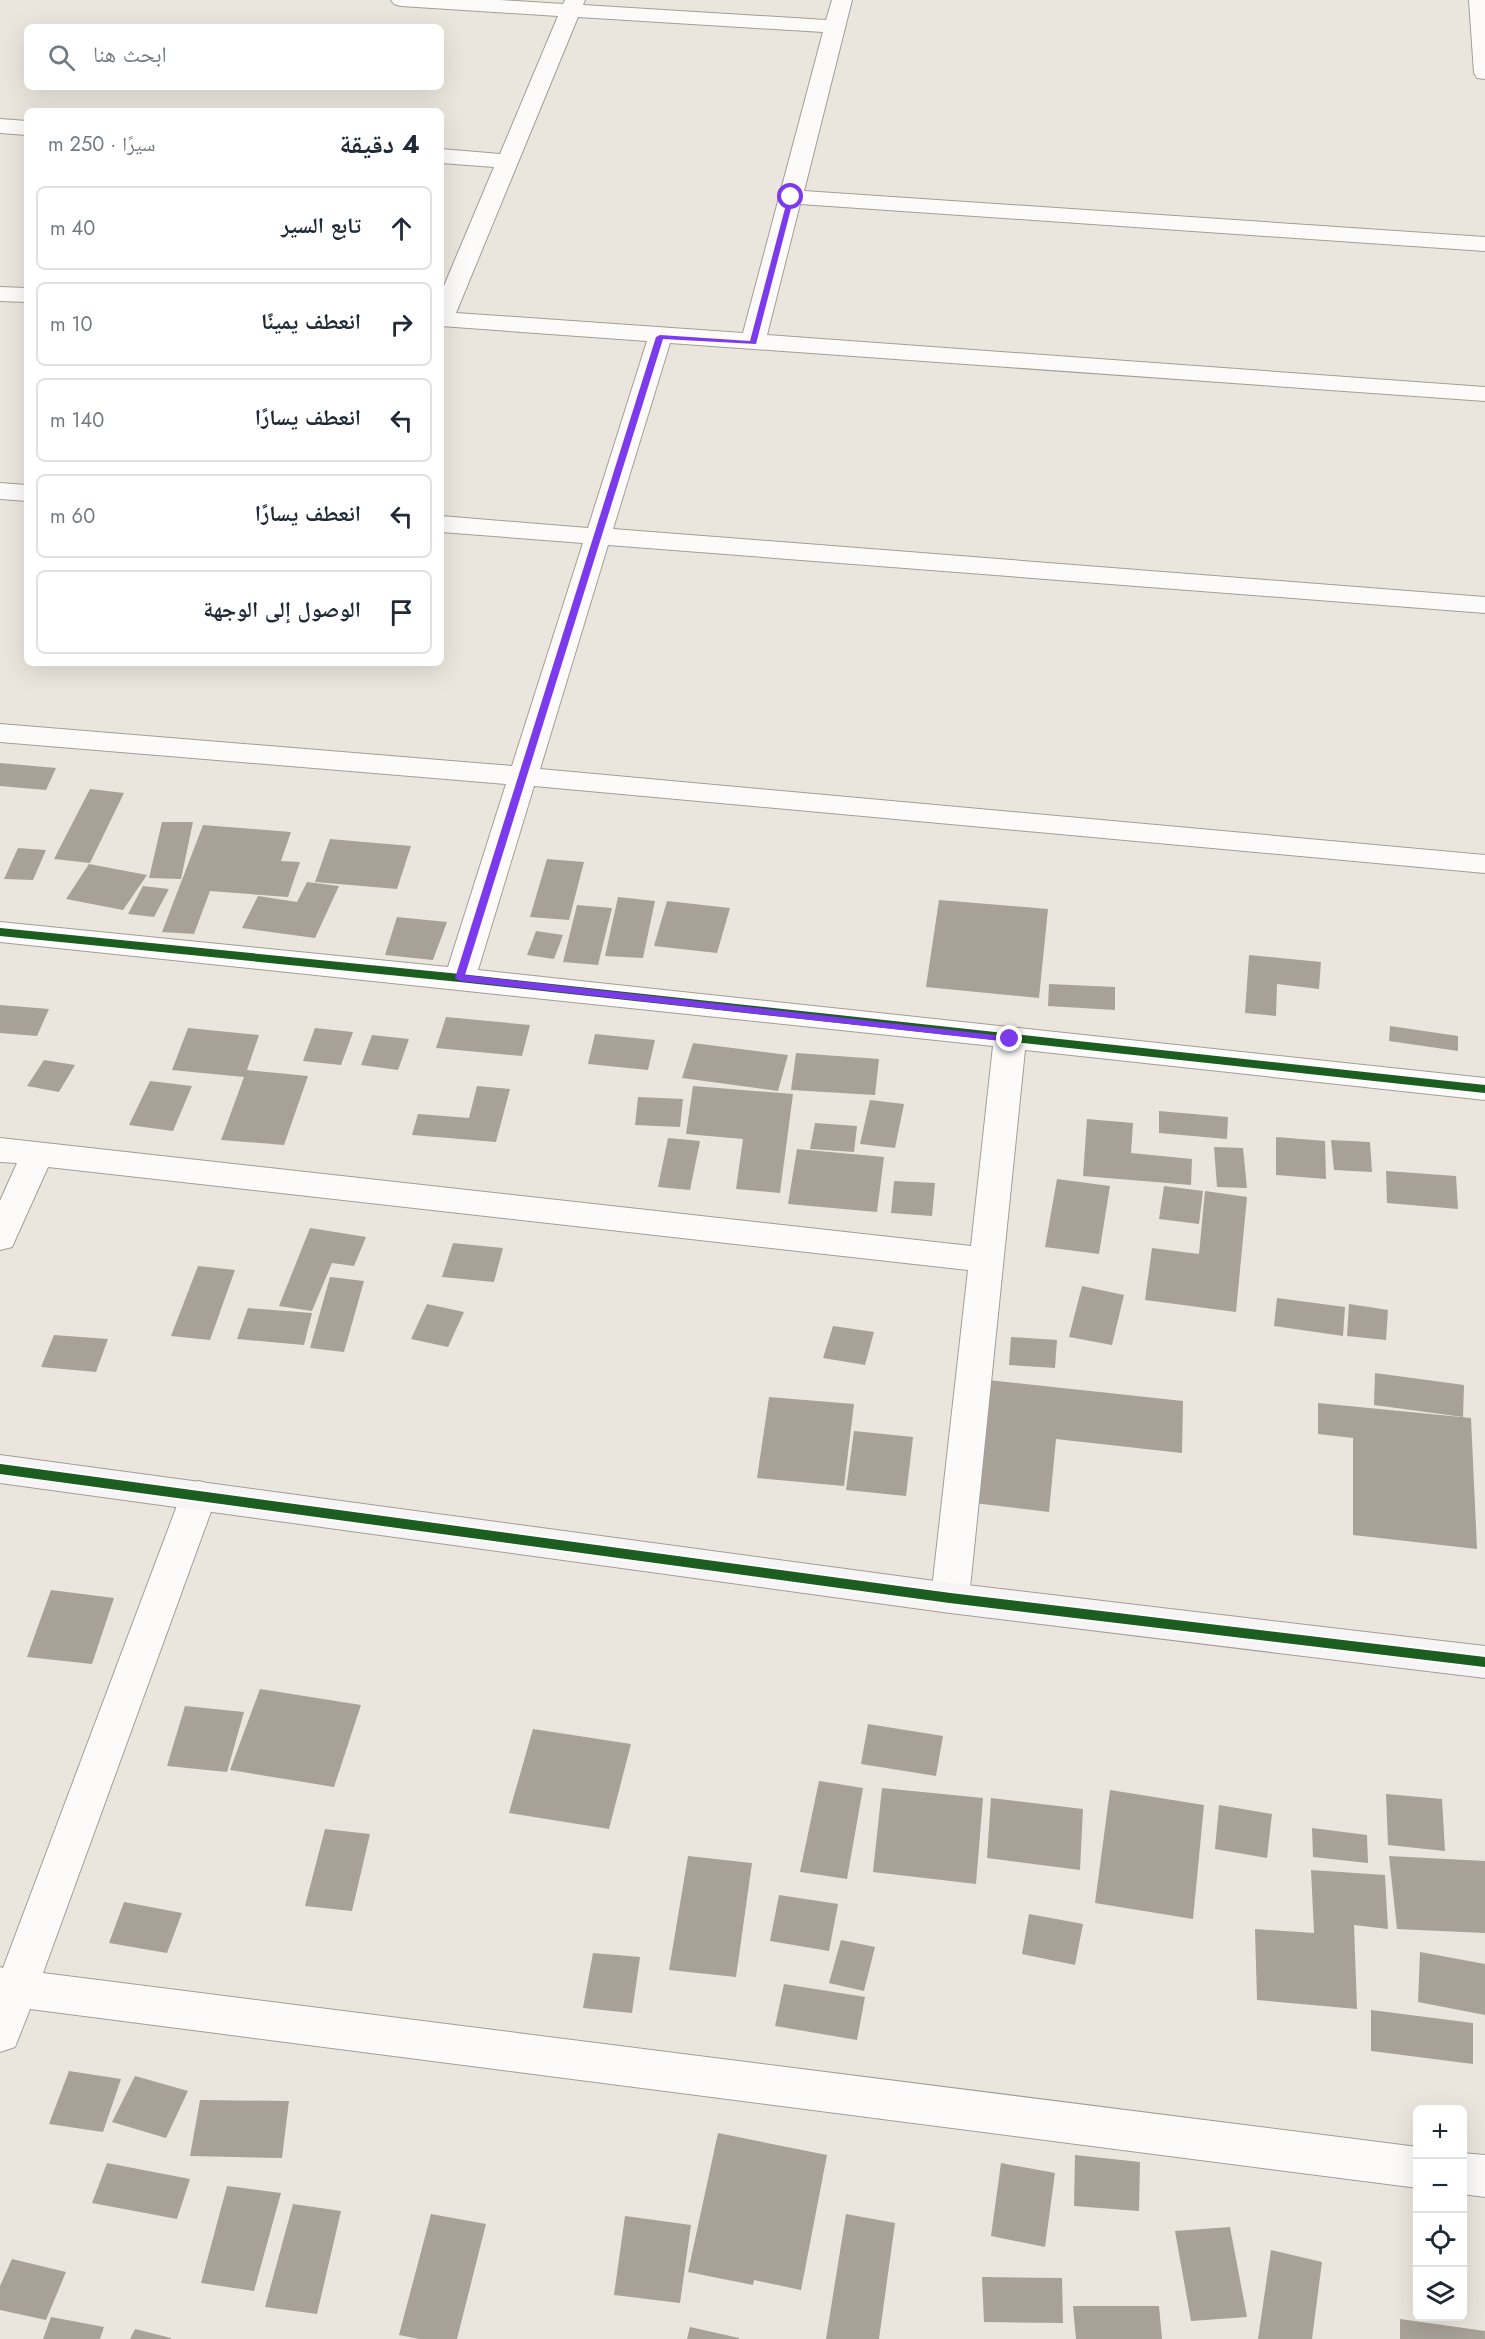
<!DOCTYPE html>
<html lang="ar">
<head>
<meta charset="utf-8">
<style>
  body { margin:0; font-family:Jost,"Noto Naskh Arabic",sans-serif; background:#f2f2f3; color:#1f2937; direction:rtl }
  .controls { position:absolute; right:18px; bottom:18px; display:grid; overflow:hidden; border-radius:9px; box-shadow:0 6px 24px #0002 }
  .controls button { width:54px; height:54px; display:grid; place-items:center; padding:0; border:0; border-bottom:2px solid #e0e1e3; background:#fff; color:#1f2937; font:30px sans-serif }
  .stop { position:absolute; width:18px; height:18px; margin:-14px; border:4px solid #7c3aed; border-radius:50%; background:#fff }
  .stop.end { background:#7c3aed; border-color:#fff; box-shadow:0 2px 6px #0008 }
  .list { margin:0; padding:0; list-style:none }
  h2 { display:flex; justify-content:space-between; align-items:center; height:78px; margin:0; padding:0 24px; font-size:26px }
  h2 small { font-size:20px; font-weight:400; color:#747a83 }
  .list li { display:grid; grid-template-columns:39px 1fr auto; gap:18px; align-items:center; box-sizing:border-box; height:84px; margin:0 12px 12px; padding:0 12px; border:2px solid #e0e1e3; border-radius:9px }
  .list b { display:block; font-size:22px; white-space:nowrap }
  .list em { font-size:20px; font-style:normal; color:#747a83 }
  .icon { flex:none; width:33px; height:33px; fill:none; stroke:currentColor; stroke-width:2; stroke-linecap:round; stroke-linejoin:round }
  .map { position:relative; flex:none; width:1485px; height:2339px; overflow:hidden; direction:ltr }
  .search { position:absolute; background:#fff; box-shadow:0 6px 24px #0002; left:24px; top:24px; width:420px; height:66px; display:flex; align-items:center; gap:15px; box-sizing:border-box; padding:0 21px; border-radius:9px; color:#747a83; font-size:22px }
  .panel { position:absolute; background:#fff; box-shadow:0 6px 24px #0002; left:24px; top:108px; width:420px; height:558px; border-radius:9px; direction:rtl }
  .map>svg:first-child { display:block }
</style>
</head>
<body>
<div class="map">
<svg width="1485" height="2339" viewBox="0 0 1485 2339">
  <rect width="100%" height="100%" fill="#ebe6dd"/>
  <g fill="#a8a198">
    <polygon points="0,763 56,768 46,790 0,786"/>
    <polygon points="90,789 124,793 90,863 54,859"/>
    <polygon points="162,822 193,822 181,879 149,878"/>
    <polygon points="203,825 291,832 281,861 300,862 288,897 210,891 194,934 162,932"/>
    <polygon points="330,839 411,846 397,889 315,882"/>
    <polygon points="18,848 46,850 33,880 4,879"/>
    <polygon points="547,859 584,862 569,920 530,917"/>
    <polygon points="89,864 147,875 123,910 66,899"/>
    <polygon points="307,882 339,886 315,938 242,928 258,896 297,902"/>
    <polygon points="143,886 169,889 154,917 128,914"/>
    <polygon points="618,897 655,901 643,958 605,956"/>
    <polygon points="939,900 1048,909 1039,998 926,987"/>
    <polygon points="667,901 730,908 717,953 654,946"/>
    <polygon points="577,905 612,908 598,965 563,962"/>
    <polygon points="397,917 447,922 433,960 385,955"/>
    <polygon points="536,931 563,935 554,959 527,955"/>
    <polygon points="1249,955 1321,962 1319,989 1277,984 1276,1016 1245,1013"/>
    <polygon points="1049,984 1115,987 1115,1010 1048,1006"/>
    <polygon points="0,1005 49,1009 37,1036 0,1033"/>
    <polygon points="446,1017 530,1025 522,1056 436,1048"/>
    <polygon points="1390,1026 1458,1036 1458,1051 1389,1041"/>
    <polygon points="188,1028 259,1035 247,1070 308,1076 284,1145 221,1140 244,1077 172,1070"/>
    <polygon points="315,1028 353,1032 341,1065 303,1061"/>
    <polygon points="595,1034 655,1040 648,1070 588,1064"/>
    <polygon points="372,1035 409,1039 398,1070 361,1065"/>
    <polygon points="693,1043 788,1055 778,1091 682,1078"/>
    <polygon points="796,1053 879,1059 875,1095 791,1090"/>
    <polygon points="44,1060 75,1065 59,1092 27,1086"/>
    <polygon points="150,1081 192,1086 173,1131 129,1125"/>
    <polygon points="477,1086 510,1089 496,1142 412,1135 418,1114 469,1118"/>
    <polygon points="693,1086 793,1094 780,1193 736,1189 743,1139 686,1134"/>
    <polygon points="638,1097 683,1099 680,1127 635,1125"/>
    <polygon points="870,1100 904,1104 895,1148 860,1144"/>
    <polygon points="1159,1111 1228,1117 1227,1139 1159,1133"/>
    <polygon points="1087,1119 1133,1123 1131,1153 1192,1159 1191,1185 1083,1176"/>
    <polygon points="815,1123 857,1126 854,1152 810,1149"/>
    <polygon points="1276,1137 1325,1141 1326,1179 1276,1175"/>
    <polygon points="668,1138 700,1141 690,1190 658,1187"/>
    <polygon points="1331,1140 1370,1142 1372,1172 1334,1170"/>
    <polygon points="1214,1147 1243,1148 1247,1188 1217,1187"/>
    <polygon points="797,1149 884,1157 877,1212 788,1204"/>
    <polygon points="1386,1171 1456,1176 1458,1209 1387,1203"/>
    <polygon points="1057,1179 1110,1186 1099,1254 1045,1247"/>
    <polygon points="894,1181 935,1183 932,1216 891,1213"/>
    <polygon points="1164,1186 1203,1191 1199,1224 1159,1219"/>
    <polygon points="1205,1191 1247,1197 1236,1312 1145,1300 1152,1248 1199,1254"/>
    <polygon points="310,1228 366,1237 354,1266 332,1263 312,1311 279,1306"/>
    <polygon points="453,1243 503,1248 494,1282 442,1277"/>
    <polygon points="198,1266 235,1270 210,1340 171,1336"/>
    <polygon points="330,1277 364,1281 344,1352 310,1348"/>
    <polygon points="1082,1286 1124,1295 1112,1345 1069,1337"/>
    <polygon points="1277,1298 1345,1307 1343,1336 1274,1326"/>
    <polygon points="427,1304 464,1312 448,1347 411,1339"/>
    <polygon points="1349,1304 1388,1310 1386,1340 1347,1336"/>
    <polygon points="248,1308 312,1313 304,1345 237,1339"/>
    <polygon points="833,1326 874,1332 865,1365 823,1358"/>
    <polygon points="54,1335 108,1339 96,1372 41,1367"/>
    <polygon points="1011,1337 1057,1340 1055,1368 1009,1365"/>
    <polygon points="1375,1373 1464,1385 1463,1417 1374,1405"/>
    <polygon points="988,1380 1183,1401 1182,1453 1056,1439 1049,1512 974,1503"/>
    <polygon points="769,1397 854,1404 844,1486 757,1478"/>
    <polygon points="1318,1403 1471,1418 1477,1549 1353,1535 1353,1438 1318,1434"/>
    <polygon points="854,1431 913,1437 906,1496 846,1490"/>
    <polygon points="51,1590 114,1598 92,1664 27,1657"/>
    <polygon points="260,1689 361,1705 334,1787 230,1770"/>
    <polygon points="185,1706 244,1712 227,1772 167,1766"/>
    <polygon points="868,1724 943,1736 936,1776 861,1764"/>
    <polygon points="533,1729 631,1744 609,1829 509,1813"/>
    <polygon points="819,1781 863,1788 847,1879 800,1872"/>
    <polygon points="882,1788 983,1798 976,1884 873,1872"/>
    <polygon points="1110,1790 1204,1805 1193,1919 1095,1903"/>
    <polygon points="1386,1794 1442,1799 1445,1851 1388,1845"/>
    <polygon points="991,1798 1083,1809 1080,1870 987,1858"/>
    <polygon points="1219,1805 1272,1814 1267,1858 1215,1849"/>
    <polygon points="1312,1828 1367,1835 1368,1863 1313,1857"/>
    <polygon points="325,1829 370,1834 352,1911 305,1906"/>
    <polygon points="688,1856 752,1863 736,1977 669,1970"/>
    <polygon points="1389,1856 1485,1861 1485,1933 1397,1929"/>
    <polygon points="1311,1870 1385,1875 1388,1929 1354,1925 1357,2009 1257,2000 1255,1929 1314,1933"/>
    <polygon points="779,1895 838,1904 829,1951 770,1941"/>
    <polygon points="124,1902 182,1913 167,1953 109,1943"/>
    <polygon points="1029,1914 1083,1924 1075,1965 1022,1954"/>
    <polygon points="841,1940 875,1947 864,1991 829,1983"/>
    <polygon points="1420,1952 1485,1964 1485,2015 1418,2002"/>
    <polygon points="593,1953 640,1957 632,2013 583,2008"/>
    <polygon points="784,1984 865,1997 857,2040 775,2026"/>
    <polygon points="1371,2010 1473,2023 1473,2064 1371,2051"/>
    <polygon points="69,2071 121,2079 103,2132 49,2124"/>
    <polygon points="135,2076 188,2091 166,2138 112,2122"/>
    <polygon points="200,2100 289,2101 282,2158 190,2156"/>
    <polygon points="718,2133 827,2155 801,2290 754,2280 753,2285 688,2272"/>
    <polygon points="1075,2155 1140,2162 1139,2211 1074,2206"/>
    <polygon points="107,2163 190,2179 177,2219 92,2203"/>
    <polygon points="1001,2163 1055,2173 1045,2247 991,2236"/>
    <polygon points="227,2186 281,2193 254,2291 201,2283"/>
    <polygon points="293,2204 341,2211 317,2314 265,2307"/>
    <polygon points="431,2214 486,2224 457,2339 419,2339 399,2335"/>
    <polygon points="846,2214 895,2223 879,2339 826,2339"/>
    <polygon points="625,2216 691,2225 680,2303 614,2295"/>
    <polygon points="1230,2227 1247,2317 1191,2321 1175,2231"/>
    <polygon points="1271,2250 1322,2262 1312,2339 1258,2339"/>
    <polygon points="12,2259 66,2272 46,2320 0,2310 0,2286"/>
    <polygon points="982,2277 1062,2278 1063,2323 984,2322"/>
    <polygon points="1073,2306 1159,2306 1162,2339 1076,2339"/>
    <polygon points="51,2317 104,2327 100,2339 43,2339"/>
    <polygon points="1400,2319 1485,2331 1485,2339 1400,2339"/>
    <polygon points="690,2327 739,2338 739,2339 687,2339"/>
    <polygon points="135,2329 171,2338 171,2339 130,2339"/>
  </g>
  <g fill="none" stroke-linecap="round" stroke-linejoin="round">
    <defs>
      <g id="street">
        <path d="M391,0H500L563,4L565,0H585L583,5L826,20L832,0H852L804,191L1485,237V251L800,204L767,335L1485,387V401L670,343L613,529L1485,597V613L608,545L540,769L1485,855V873L534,786L478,970L1485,1078V1100L1025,1050L969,1598L963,1609L950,1613L937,1609L931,1598L968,1270L48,1167L12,1247L0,1250V1201L17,1163L0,1162V1138L971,1246L993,1046L0,942V922L448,967L506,784L0,742V724L512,766L583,543L441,532V516L588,528L647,341L441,326V293L494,167L441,163V149L500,154L558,16L401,6L394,4ZM578,17L823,32L743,333L456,313Z"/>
        <polygon points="1469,0 1485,0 1485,79 1477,78 1474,73"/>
        <polygon points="0,119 27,121 27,135 0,133"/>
        <polygon points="0,287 27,288 27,302 0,301"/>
        <polygon points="0,483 27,485 27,501 0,499"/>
        <polygon points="199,1481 212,1485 217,1495 43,1973 1418,2147 1418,2188 30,2009 15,2047 0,2052 0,1967 3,1968 181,1495 186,1485"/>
        <polygon points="1462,2153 1485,2155 1485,2197 1462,2194"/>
      </g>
      <polygon id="secondary" points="0,1455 950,1583 1485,1646 1485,1678 950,1613 0,1483"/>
    </defs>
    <use href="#street" stroke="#a29e97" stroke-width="2"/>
    <use href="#secondary" stroke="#a29e97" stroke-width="2"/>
    <use href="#street" fill="#fcfbfa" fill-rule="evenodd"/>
    <use href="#secondary" fill="#f6f4f4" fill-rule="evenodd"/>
    <defs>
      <polyline id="cycleway-far1" points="0,932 460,978 1485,1089"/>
      <polyline id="cycleway" points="0,1469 950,1598 1485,1662"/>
    </defs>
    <use href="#cycleway-far1" stroke="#fff" stroke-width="12"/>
    <use href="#cycleway" stroke="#fff" stroke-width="14"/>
    <use href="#cycleway-far1" stroke="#1b5e20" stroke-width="8"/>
    <use href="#cycleway" stroke="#1b5e20" stroke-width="10"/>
  </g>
  <polygon fill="#7c3aed" points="791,195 794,197 756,344 663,339 465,975 1013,1037 1013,1041 1010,1042 460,981 455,978 656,337 660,335 750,341 788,197"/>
</svg>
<div class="controls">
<button>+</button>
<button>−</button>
<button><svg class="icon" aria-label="locate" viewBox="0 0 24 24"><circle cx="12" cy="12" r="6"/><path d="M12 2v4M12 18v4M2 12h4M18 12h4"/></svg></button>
<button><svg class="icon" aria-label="layers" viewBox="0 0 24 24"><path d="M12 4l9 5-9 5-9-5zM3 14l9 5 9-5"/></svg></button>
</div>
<div class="stop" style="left:791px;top:197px"></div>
<div class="stop end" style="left:1010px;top:1039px"></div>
<div class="search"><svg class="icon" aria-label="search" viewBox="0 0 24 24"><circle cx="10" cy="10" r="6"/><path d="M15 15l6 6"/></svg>ابحث هنا</div>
<section class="panel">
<h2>4 دقيقة<small>سيرًا · 250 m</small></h2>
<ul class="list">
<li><svg class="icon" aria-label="ahead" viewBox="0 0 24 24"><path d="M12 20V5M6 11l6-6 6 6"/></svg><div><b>تابع السير</b></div><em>40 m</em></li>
<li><svg class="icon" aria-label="right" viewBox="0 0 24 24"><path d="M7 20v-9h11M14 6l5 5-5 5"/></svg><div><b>انعطف يمينًا</b></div><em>10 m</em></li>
<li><svg class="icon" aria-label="left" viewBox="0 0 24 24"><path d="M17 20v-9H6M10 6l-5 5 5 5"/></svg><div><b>انعطف يسارًا</b></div><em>140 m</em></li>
<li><svg class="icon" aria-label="left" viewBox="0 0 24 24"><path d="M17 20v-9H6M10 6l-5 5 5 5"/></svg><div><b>انعطف يسارًا</b></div><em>60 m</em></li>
<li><svg class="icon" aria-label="arrive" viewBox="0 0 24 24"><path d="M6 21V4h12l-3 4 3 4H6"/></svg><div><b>الوصول إلى الوجهة</b></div></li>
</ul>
</section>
</div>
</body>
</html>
